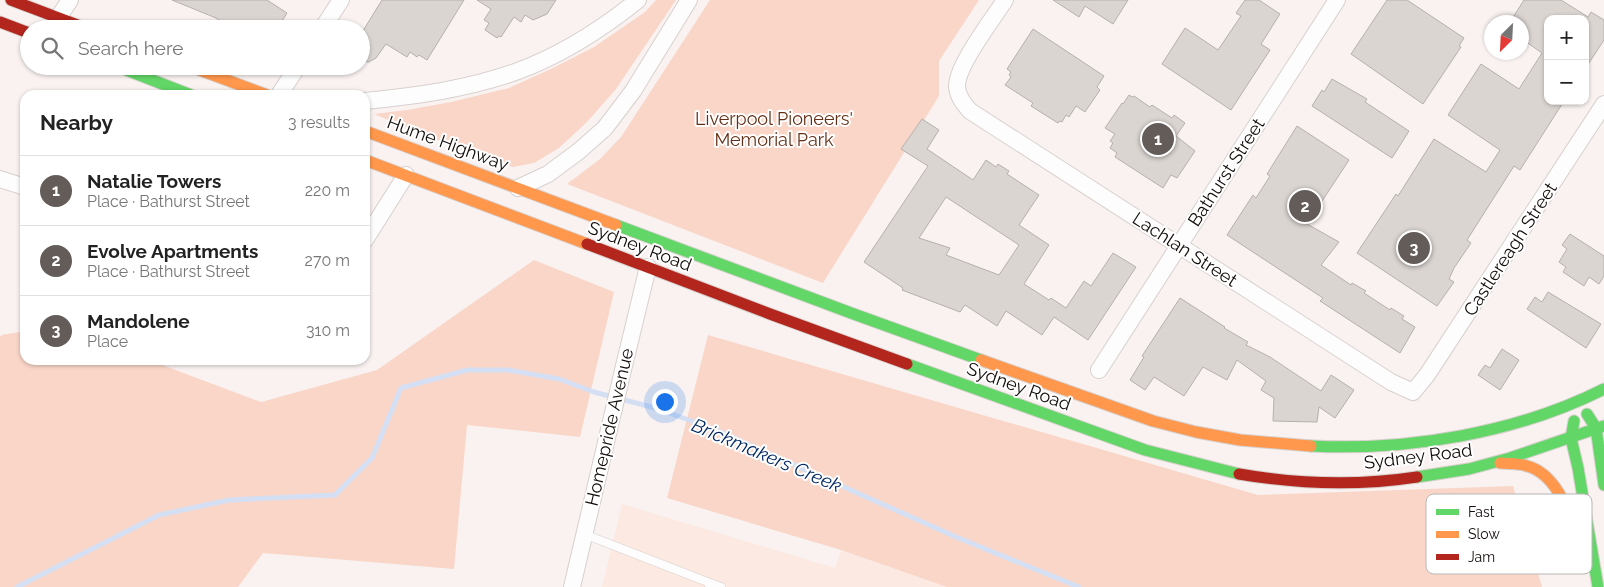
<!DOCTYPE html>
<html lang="en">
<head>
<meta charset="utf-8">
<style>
  body { margin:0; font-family:Raleway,sans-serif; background:#f6f6f6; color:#222 }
  .controls { position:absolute; right:15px; top:15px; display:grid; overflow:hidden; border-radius:10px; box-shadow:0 1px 4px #0004 }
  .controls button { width:45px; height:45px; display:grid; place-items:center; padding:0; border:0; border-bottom:1px solid #e0e0e0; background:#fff; color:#222; font:25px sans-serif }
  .compass { position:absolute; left:1484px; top:15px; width:45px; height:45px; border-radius:50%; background:#fff; box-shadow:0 1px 4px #0004; rotate:204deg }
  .you { position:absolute; left:664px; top:401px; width:18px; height:18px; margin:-12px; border:4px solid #fff; border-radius:50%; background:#1a73e8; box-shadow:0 0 0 8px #1a73e833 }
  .badge { display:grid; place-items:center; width:32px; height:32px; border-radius:50%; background:#635c59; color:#fff; font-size:16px; font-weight:700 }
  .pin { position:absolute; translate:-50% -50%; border:2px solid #fff; box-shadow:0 1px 5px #0006 }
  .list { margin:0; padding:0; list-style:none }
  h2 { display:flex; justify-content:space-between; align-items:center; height:65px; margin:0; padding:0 20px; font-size:21px }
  h2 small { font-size:16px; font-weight:400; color:#767676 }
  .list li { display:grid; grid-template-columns:32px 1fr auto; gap:15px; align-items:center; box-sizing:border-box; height:70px; padding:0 20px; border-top:1px solid #e0e0e0 }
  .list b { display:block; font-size:19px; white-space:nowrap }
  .list p { margin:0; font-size:16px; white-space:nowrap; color:#767676 }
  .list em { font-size:16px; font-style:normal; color:#767676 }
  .icon { flex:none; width:28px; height:28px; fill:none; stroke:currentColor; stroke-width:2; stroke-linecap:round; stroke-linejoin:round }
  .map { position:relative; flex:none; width:1604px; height:587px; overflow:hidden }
  .search { position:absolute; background:#fff; box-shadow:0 1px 4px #0004; left:20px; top:20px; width:350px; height:55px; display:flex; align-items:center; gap:12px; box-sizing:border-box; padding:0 18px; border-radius:28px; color:#767676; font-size:19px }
  .panel { position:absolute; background:#fff; box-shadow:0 1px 4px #0004; left:20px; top:90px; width:350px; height:275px; border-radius:15px }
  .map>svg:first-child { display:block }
</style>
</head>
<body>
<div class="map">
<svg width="1604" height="587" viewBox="0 0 1604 587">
  <rect width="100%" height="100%" fill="#f9f2f0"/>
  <polygon fill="#fce9e1" points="622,504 835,568 841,550 947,587 602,587"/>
  <g fill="#fad6c8">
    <polygon points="656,0 676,0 616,89 587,122 559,148 534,163 513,167 427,136 374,114 407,110 451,102 509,88 555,67 594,47 645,12"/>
    <polygon points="710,0 979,0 939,61 939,96 823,283 567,184 600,159 621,137"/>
    <polygon points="534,260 614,292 580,437 467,425 454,569 263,553 238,587 0,587 0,337 2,335 25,331 25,360 149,360 261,402 377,370"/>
    <polygon points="708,335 1258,495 1513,486 1542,587 947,587 841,550 667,498"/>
  </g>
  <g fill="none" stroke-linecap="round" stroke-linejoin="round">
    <polyline stroke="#d5dff3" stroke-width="5" points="17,587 159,515 229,500 335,495 372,458 401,388 467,370 508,370 559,379 594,392 655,408 714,429 956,537 1079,587"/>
  </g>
  <g fill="#dbd5d1" stroke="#b6b0ad" fill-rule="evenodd">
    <polygon points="172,0 267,0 287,13 277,29 232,29 216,18"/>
    <polygon points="382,0 464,0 427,60 419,55 417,57 410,52 407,57 386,44 376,58 369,62 361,61 361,34"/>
    <polygon points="477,0 556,0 547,14 533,20 525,15 521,22 514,17 501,37 499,36 497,38 485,30 489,23 484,20 491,9"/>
    <polygon points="1053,0 1128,0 1113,24 1085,6 1079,17"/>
    <polygon points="1245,0 1259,0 1280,14 1261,44 1270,50 1231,110 1162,64 1185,28 1218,50 1241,16 1236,13"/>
    <polygon points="1387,0 1407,0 1464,38 1459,46 1461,47 1423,104 1351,54"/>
    <polygon points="1524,0 1561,0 1588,17 1591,12 1604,20 1604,40 1585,69 1585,21 1587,19 1548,19 1548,101 1564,101 1520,170 1514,166 1467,240 1471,243 1454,268 1449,279 1454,282 1437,306 1357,253 1396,194 1398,196 1434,139 1486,172 1500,150 1448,115 1481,64 1519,89 1542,53 1522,39 1522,22 1510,22"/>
    <polygon points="1033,29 1104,76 1097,87 1100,90 1085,112 1076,106 1069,117 1066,115 1062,122 1060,121 1058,123 1031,106 1033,103 1005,85 1011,77 1009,75 1011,72 1007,69"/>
    <polygon points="1332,79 1367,99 1365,102 1409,131 1392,158 1312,106 1322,90 1324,92"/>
    <polygon points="1129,95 1132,97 1134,96 1150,107 1152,105 1172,118 1174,115 1185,123 1176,136 1195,151 1177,178 1171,175 1163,188 1115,157 1117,153 1110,148 1113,143 1110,141 1115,134 1105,128 1122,103 1123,104"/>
    <path d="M922,119L939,130L927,149L973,180L986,160L996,167L998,164L1009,171L1007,174L1039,195L1019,225L1049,245L1024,284L1049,300L1051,298L1066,308L1084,281L1091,286L1113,253L1136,267L1088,340L1054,317L1042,335L1006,311L997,326L965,305L960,312L902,290L903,288L864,262L928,166L901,149ZM946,197L1019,245L999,275L946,255L950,248L919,238Z"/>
    <polygon points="1297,126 1349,160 1307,224 1339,242 1321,265 1351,285 1352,283 1366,291 1364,293 1390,310 1391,308 1404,316 1402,319 1415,327 1400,353 1320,301 1323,298 1227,235 1253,195 1256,198 1270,176 1267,174"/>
    <polygon points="1570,234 1604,256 1604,276 1599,284 1589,277 1584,286 1563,272 1566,267 1559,262 1567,249 1562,245"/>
    <polygon points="1548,292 1601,324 1586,348 1527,309 1535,297 1542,302"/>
    <polygon points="1180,298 1225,327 1224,328 1248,342 1246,345 1270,357 1321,391 1331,375 1354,390 1335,418 1319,407 1317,422 1273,421 1274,398 1261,390 1266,381 1237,360 1227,380 1203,367 1184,396 1154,377 1145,390 1130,380 1144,357 1142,356"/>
    <polygon points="1502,349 1519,360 1500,390 1478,375 1485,365 1490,368"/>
  </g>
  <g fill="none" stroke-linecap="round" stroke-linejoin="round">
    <defs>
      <g id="lane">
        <polyline points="584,534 710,583 709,587"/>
        <polyline points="710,583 721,587"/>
      </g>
      <g id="street">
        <path d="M1005,0C993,19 956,66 957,87C958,97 964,104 970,111L1391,382L1413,392L1427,375L1604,104"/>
        <polyline points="58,18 70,0"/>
        <polyline points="322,29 341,0"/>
        <polyline points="279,95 298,66"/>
        <path d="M365,101C416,96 469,89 518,71C561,55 602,29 638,0"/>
        <polyline points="0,179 25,187"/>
        <polyline points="518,188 548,174 579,151 605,128 633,91 689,0"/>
        <polyline points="365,240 406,175"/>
        <polyline points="1099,370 1337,0"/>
        <polyline points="572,587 623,370 648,267"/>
      </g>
      <g id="fast">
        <polyline points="116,66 191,95"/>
        <polyline points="616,225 851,313 981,360"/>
        <polyline points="907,364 1145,450 1239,474"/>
        <polyline points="1587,414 1596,428 1604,485"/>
        <polyline points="1574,421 1571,438 1578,468 1598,587"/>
        <path d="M1311,446C1408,451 1517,433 1604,389"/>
        <polyline points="1417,477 1469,469 1510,458 1604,426"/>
      </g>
      <g id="slow">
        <polyline points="189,66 267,95"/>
        <polyline points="365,131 616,225"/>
        <polyline points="365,160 587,244"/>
        <polyline points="981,360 1153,421 1196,432 1240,440 1311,446"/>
        <path d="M1500,463C1509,464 1518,463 1527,466C1557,474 1569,513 1579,539"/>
      </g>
      <g id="jam">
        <polyline points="11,0 88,29"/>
        <polyline points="0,22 29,33"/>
        <polyline points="587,244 770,314 907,364"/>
        <path d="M1239,474C1297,484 1358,486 1417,477"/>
      </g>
    </defs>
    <use href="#lane" stroke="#d7d0cd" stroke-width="9"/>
    <use href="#street" stroke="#d7d0cd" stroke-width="18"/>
    <use href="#fast" stroke="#d7d0cd" stroke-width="13"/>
    <use href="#slow" stroke="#d7d0cd" stroke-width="13"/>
    <use href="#jam" stroke="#d7d0cd" stroke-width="13"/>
    <use href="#lane" stroke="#fefdfd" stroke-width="8"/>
    <use href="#street" stroke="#fefdfd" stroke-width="16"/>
    <use href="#fast" stroke="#63d668" stroke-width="11"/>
    <use href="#slow" stroke="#ff974d" stroke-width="11"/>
    <use href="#jam" stroke="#b3261e" stroke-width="11"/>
  </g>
  <g text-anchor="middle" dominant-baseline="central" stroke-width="4" stroke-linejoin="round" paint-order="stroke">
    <g font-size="18" fill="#652f16" stroke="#fff">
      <text x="774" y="118">Liverpool Pioneers'<tspan x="774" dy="21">Memorial Park</tspan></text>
    </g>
    <g font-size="18" fill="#120b08" stroke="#fff">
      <text transform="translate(448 143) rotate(20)">Hume Highway</text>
      <text transform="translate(1226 172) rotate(-57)">Bathurst Street</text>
      <text transform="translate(640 246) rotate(21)">Sydney Road</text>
      <text transform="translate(1185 249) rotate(33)">Lachlan Street</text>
      <text transform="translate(1510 249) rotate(-57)">Castlereagh Street</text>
      <text transform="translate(1019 386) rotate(20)">Sydney Road</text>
      <text transform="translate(609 427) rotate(-77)">Homepride Avenue</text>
      <text transform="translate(1418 456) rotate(-7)">Sydney Road</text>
    </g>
    <g font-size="19" font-style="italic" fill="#032965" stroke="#fff">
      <text transform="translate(767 455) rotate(23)">Brickmakers Creek</text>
    </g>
  </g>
  <rect x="1426" y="494" width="166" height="80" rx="8" fill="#fff" stroke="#b8b6b5" stroke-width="1"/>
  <rect x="1436" y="509" width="23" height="6" fill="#63d668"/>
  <rect x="1436" y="531" width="23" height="7" fill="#ff974d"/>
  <rect x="1436" y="554" width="23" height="6" fill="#b3261e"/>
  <g font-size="14" fill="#120b08">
    <text x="1468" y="517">Fast</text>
    <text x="1468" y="539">Slow</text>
    <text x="1468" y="562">Jam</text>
  </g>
</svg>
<div class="controls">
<button>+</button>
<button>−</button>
</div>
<svg class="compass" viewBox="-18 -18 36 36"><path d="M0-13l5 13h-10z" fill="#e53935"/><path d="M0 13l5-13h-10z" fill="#767676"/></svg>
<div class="you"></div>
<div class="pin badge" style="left:1158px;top:139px">1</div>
<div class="pin badge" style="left:1305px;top:206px">2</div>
<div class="pin badge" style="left:1414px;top:248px">3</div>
<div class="search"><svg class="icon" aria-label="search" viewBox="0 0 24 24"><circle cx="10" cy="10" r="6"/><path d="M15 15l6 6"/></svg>Search here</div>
<section class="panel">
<h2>Nearby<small>3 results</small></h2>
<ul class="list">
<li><span class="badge">1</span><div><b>Natalie Towers</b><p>Place · Bathurst Street</p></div><em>220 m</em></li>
<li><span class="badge">2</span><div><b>Evolve Apartments</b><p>Place · Bathurst Street</p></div><em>270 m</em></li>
<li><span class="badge">3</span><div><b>Mandolene</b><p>Place</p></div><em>310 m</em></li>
</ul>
</section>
</div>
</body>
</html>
